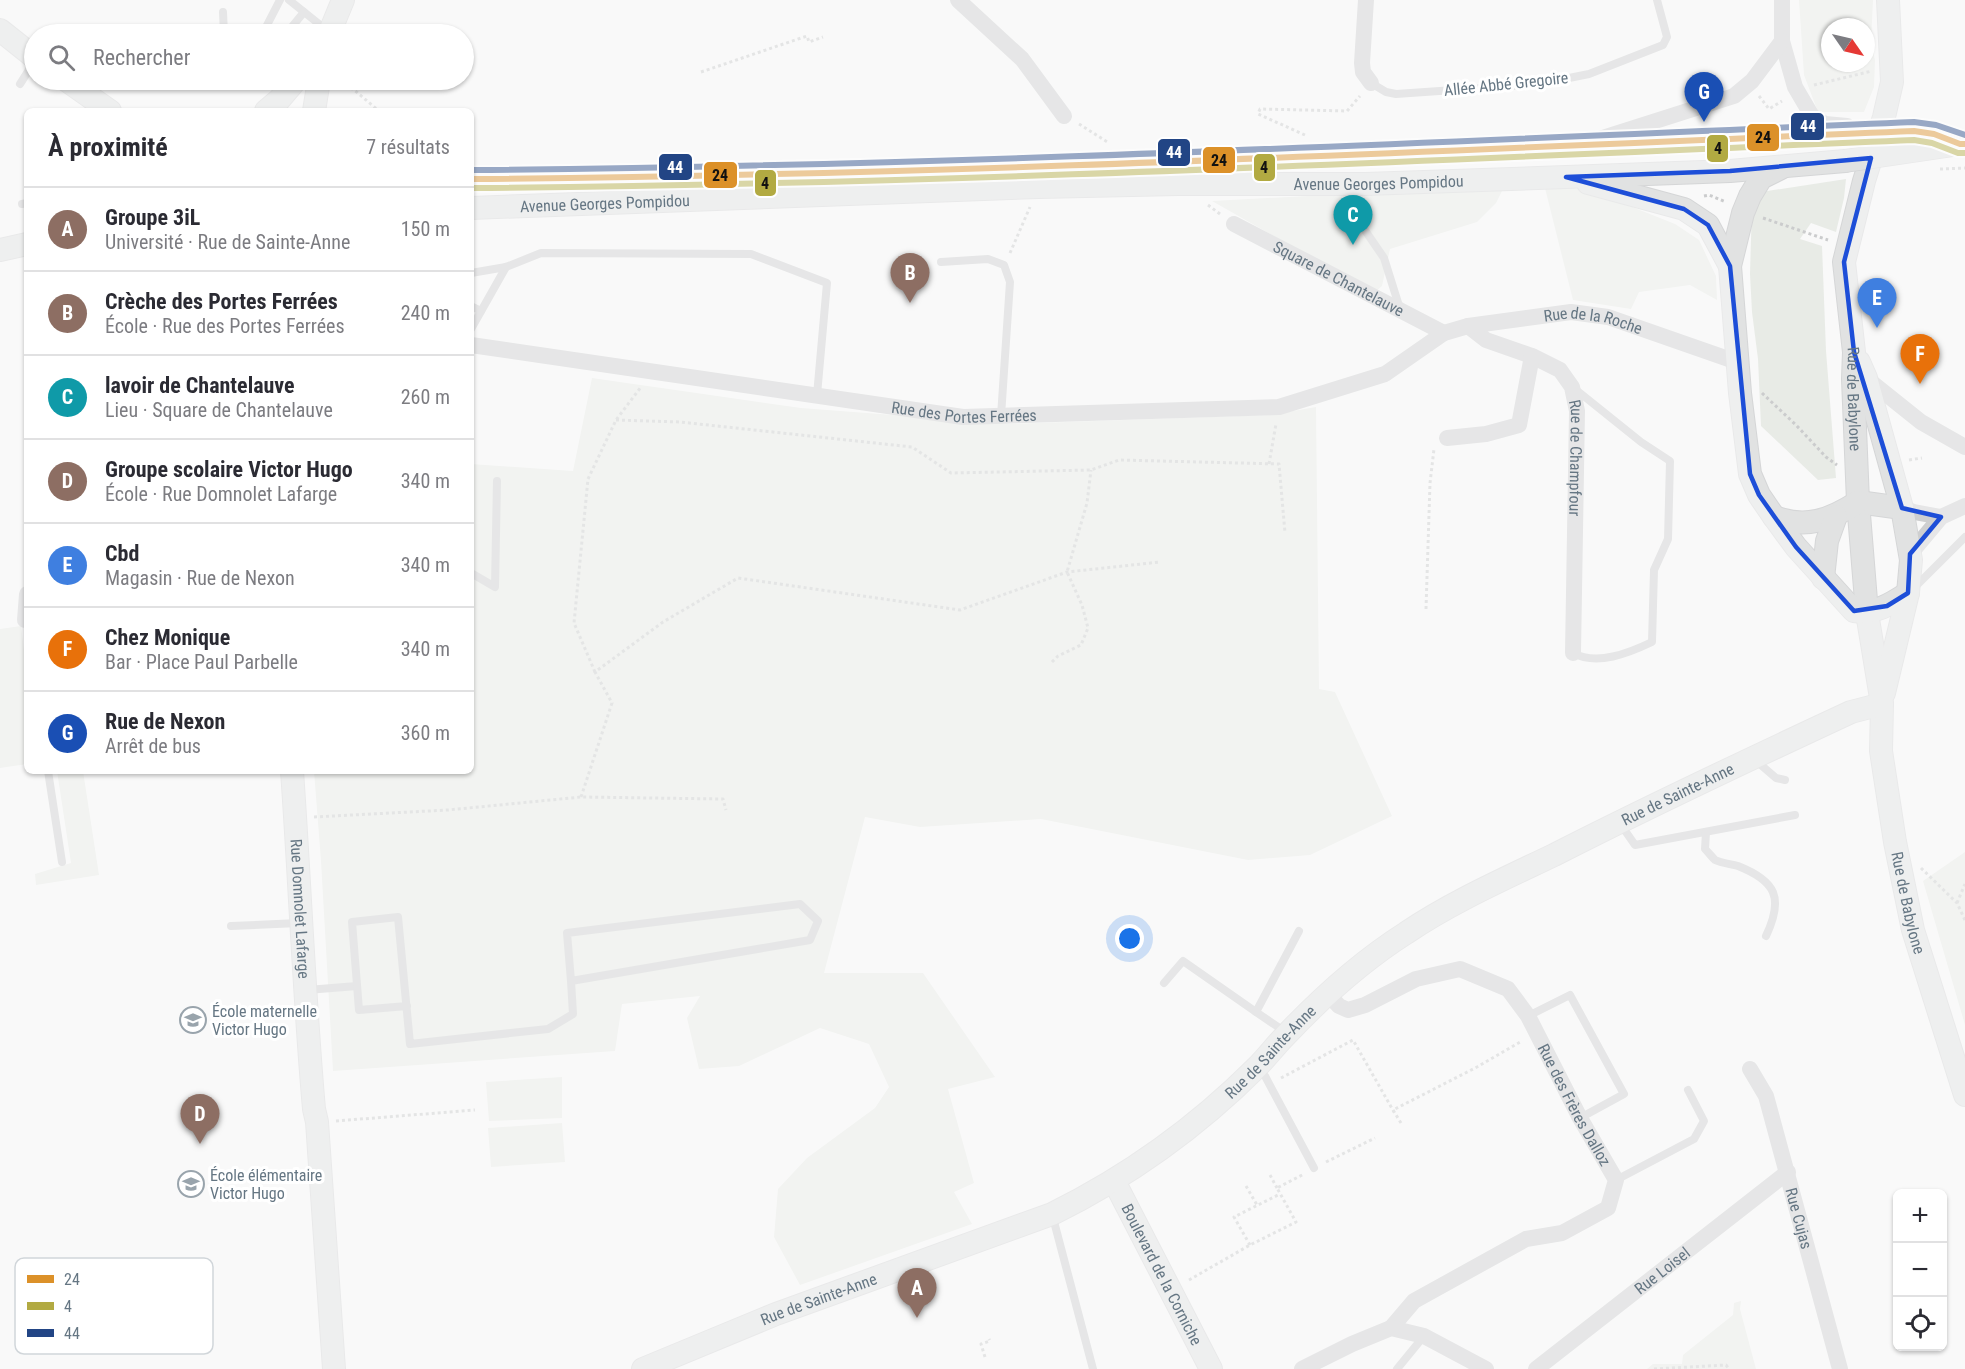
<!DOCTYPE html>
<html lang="fr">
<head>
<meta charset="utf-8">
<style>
  body { margin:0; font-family:"Roboto Condensed",sans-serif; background:#f2f2f3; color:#2b2b33 }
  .controls { position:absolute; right:18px; bottom:18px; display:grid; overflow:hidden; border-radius:9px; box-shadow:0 2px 4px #0004 }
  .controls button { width:54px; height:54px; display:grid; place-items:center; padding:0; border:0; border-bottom:2px solid #e1e1e2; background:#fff; color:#2b2b33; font:30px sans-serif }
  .compass { position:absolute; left:1821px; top:18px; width:54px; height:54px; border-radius:50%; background:#fff; box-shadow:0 2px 4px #0004; rotate:124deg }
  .you { position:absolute; left:1130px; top:939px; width:21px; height:21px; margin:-15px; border:4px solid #fff; border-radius:50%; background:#1a73e8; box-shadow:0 0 0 9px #1a73e833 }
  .badge { display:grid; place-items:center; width:39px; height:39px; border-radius:50%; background:#b45309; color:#fff; font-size:20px; font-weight:700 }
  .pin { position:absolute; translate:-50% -50px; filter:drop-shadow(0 2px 3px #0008) }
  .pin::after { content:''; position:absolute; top:32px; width:21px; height:18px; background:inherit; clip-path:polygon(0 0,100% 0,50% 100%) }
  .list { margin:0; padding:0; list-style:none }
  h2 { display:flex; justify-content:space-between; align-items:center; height:78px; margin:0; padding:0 24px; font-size:26px }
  h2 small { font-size:20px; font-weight:400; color:#7c7c81 }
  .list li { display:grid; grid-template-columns:39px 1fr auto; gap:18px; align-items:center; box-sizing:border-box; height:84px; padding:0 24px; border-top:2px solid #e1e1e2 }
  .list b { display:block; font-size:22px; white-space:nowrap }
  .list p { margin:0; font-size:20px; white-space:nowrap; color:#7c7c81 }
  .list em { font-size:20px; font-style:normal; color:#7c7c81 }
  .icon { flex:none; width:33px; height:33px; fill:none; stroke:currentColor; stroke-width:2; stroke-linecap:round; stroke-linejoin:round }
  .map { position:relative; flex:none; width:1965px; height:1369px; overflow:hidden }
  .search { position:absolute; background:#fff; box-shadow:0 2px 4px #0004; left:24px; top:24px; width:450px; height:66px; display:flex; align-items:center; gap:15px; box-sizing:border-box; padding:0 21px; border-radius:33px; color:#7c7c81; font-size:22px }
  .panel { position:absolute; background:#fff; box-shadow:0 2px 4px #0004; left:24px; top:108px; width:450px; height:666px; border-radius:9px }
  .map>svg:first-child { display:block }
</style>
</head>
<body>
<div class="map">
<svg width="1965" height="1369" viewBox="0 0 1965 1369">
  <rect width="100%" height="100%" fill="#f9f9f9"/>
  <g fill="#e8ebe6" fill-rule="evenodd">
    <path d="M1799,0H1873L1871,42L1875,60L1874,87L1864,112H1818L1804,75ZM1830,27H1866V63H1830Z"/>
    <polygon points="1846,179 1844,198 1836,232 1811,223 1800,239 1822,246 1826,351 1836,478 1818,480 1761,426 1758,359 1752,312 1750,274 1752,205 1761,192"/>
    <polygon points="1544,184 1592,191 1675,224 1699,240 1716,276 1717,300 1690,285 1639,292 1631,309 1573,300"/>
    <polygon points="1441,189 1503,189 1496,203 1477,222 1390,249 1382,286 1374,293 1212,201"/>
    <polygon points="592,378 801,408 1011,424 1270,415 1316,407 1319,689 1335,692 1392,816 1310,855 1248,860 1041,819 920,827 865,817 824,973 923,973 995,1077 948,1089 974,1183 954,1192 972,1224 800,1285 774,1237 778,1189 807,1158 875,1108 889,1087 869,1044 820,1028 739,1066 699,1069 687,1018 700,996 622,1004 615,1051 333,1071 321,861 314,771 471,771 471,464 573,471"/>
    <polygon points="21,626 27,674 27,764 0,768 0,629"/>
    <polygon points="57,771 83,771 99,875 36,885 35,874 71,863"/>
    <polygon points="1965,852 1965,1025 1923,881"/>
    <polygon points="562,1077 562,1118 489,1121 486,1082"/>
    <polygon points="562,1123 565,1162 491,1167 488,1128"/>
    <polygon points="1741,1301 1740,1309 1756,1369 1647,1369 1653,1364 1682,1364 1683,1355 1733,1315 1734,1303"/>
  </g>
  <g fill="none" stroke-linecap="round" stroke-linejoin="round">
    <defs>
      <g id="secondary">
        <path id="s7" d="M1888,0L1892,82L1884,117L1864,181L1844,262L1854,352L1853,379L1858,502L1867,613L1882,704L1881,751L1895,842L1913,930L1965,1095"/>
        <polyline points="0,30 34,57"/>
        <polyline points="329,34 343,0"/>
        <polyline points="66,80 110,111"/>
        <polyline points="266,111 279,100 296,80"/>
        <polyline points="314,111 319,80"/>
        <polyline points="1914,131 1934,134 1960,144 1965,144"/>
        <path d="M1781,168L1761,178L1750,196L1743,213L1730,266L1740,393L1750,474L1759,495L1774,517L1796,547L1854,611C1876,614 1891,604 1908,593"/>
        <path d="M471,179C928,175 1385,152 1841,135"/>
        <polyline points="1588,183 1684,209 1708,225 1730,266"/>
        <path id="s8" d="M471,208L1039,187L1179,184H1365L1566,177L1730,171L1845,161"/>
        <polyline points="0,250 27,244"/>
        <polyline points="1859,362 1866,378 1902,508 1911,560 1908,593 1884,693"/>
        <polyline points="1858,502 1902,508"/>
        <path d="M1774,517C1806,529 1830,520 1858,502"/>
        <polyline points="1823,578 1827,541 1836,516"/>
        <path id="s9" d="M292,771C300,884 304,996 314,1109L317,1122L334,1369"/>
        <path id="s10" d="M1114,1181L1211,1369"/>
        <path id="s11" d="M643,1369L776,1314L1052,1214C1127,1177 1198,1126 1257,1067C1267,1057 1276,1045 1286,1035C1322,997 1362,961 1406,933C1452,902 1504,879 1554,855C1652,805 1752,758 1851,712L1882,704"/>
      </g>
    </defs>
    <use href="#secondary" stroke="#d5d6d7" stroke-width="24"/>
    <g stroke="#cbcccd" stroke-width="3" stroke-dasharray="3 3" stroke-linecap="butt">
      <polyline points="701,72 807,36 809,42 823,37"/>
      <polyline points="339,84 353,89 379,111"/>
      <polyline points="1814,85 1872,71"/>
      <polyline points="1759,96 1769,109 1782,101"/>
      <polyline points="1079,124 1109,143"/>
      <polyline points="1305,135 1258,114 1260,109 1347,111 1360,96"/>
      <polyline points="1940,169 1965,168"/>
      <polyline points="1704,196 1709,195 1726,202"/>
      <polyline points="1208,205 1220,214"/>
      <polyline points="1763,218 1828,240"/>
      <polyline points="1010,253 1030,207"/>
      <polyline points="1762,393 1796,425 1826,457 1837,465"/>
      <polyline points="616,420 680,422 912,447 951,473 1091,470 1119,460 1279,464 1285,533"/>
      <polyline points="1909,460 1922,458"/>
      <polyline points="1269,464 1276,424"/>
      <polyline points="1426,609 1430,483 1434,449"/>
      <polyline points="1052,662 1058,656 1081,645 1088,628 1082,605 1067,572 1087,503 1091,470"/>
      <polyline points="595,672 574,623 588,479 616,420 641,387"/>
      <polyline points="581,797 612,703 595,672 663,622 738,578 960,610 1067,572 1160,562"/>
      <polyline points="314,817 448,810 581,797 723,799 726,810"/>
      <polyline points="1921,868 1957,903 1965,920"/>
      <polyline points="1957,903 1965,884"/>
      <polyline points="1281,1078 1353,1040 1394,1112"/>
      <polyline points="336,1121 475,1110"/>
      <polyline points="1401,1123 1393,1110 1477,1067 1522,1041"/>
      <polyline points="1326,1162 1375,1138"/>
      <polyline points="1270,1175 1277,1188"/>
      <polyline points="1246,1186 1257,1205"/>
      <polyline points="1250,1245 1234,1217 1280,1194"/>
      <polyline points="1189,1280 1250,1245 1296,1222 1277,1188 1304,1174"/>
      <polyline points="985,1357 981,1344 990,1341 989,1339"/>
      <polyline points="1654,1369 1726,1365 1729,1369"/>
    </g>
    <g stroke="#cecfd0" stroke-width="8">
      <polyline points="289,0 329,32"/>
      <polyline points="223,12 224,34"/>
      <polyline points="252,30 265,29"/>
      <polyline points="265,34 265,29 280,0"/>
      <polyline points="286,34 304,12"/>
      <polyline points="1371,83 1386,92 1396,94 1539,84 1589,74 1663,45 1667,37 1657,0"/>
      <polyline points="20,84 34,62"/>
      <polyline points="22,204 27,203"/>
      <polyline points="1360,223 1384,258 1400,309"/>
      <polyline points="941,262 988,259 1004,265 1010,282 1001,416"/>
      <polyline points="471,273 506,267 541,253 751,254 827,283 817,395"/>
      <polyline points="471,306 481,311"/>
      <polyline points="471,329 506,267"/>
      <polyline points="471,573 495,587 497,481"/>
      <polyline points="1913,589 1965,537"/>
      <path d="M1573,653C1597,666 1629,653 1652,642L1654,570L1668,539L1670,461L1641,442L1575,389"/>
      <polyline points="1754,759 1776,778 1785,780"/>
      <polyline points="48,771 62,862"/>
      <polyline points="1619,822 1635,845 1795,815"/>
      <path d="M1706,832L1705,849C1708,852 1712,857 1715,860C1721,863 1731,864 1738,866C1776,881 1784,898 1766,936"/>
      <polyline points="231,926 299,923"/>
      <polyline points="1164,983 1183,961 1256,1012"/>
      <polyline points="307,990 357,986"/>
      <polyline points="407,1006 359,1010 352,922 398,917 410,1044 548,1029 573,1014 571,981 810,940 818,921 800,904 567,933 571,981"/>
      <polyline points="1528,1016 1570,995 1624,1094 1580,1118"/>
      <polyline points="1287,1033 1256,1012 1299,931"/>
      <polyline points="1258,1069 1265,1076 1314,1168"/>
      <polyline points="1616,1180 1694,1139 1704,1121 1688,1090"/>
      <polyline points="1052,1214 1093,1369"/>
      <polyline points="1397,1369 1424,1336"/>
    </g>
    <g stroke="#cecfd0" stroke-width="16">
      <polyline points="958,0 1022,59 1064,116"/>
      <polyline points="1366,0 1362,63 1363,72 1371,83"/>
      <polyline points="1782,0 1782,41 1795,87 1812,116 1825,124 1847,126"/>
      <polyline points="1599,139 1734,96 1752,81 1782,41"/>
      <path id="s1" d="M1234,224L1444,333"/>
      <path id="s2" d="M1468,326L1486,340L1532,356L1560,370L1572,387L1577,411L1573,653"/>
      <path id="s3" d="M471,345L963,417L1279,407L1385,374L1444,333L1468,326L1571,312L1608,317L1737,362"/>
      <polyline points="1866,378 1921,422 1965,447"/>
      <polyline points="1447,438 1486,434 1519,425 1532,356"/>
      <polyline points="1902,508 1914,512 1941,517"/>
      <polyline points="1910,554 1941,517 1965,506"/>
      <polyline points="25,620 27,594"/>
      <path id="s4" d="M1328,994L1339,1006L1348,1010L1365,1005L1416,979L1460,969L1508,989L1528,1016L1580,1118L1616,1180L1608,1208L1562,1233L1526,1239L1414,1301L1391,1328"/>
      <path id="s5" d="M1750,1069L1766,1096L1840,1369"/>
      <polyline points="1302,1369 1352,1344 1391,1328 1424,1336 1486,1369"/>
      <path id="s6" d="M1536,1369L1788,1172"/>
    </g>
    <use href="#secondary" stroke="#e1e2e2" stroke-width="22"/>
    <defs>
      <g id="secondary-bridge">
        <polyline points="1841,135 1914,131"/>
        <polyline points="1845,161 1960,144"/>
      </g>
    </defs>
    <use href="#secondary-bridge" stroke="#d5d6d7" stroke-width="24" stroke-linecap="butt"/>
    <use href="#secondary-bridge" stroke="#e1e2e2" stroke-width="22"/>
    <defs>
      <path id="bus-1" d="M471,179C952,175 1433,151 1914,131L1934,134L1960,144H1965"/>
      <path id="bus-2" d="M471,188C952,184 1433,160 1914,140L1932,143L1958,153H1965"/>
      <path id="bus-3" d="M471,170C952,166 1433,142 1914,122L1936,125L1965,135"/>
    </defs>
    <use href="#bus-1" stroke="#fff" stroke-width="10"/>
    <use href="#bus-2" stroke="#fff" stroke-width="10"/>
    <use href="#bus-3" stroke="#fff" stroke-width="10"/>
    <use href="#bus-1" stroke="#dc9129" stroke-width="6"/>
    <use href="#bus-2" stroke="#b2aa42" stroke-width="6"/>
    <use href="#bus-3" stroke="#224585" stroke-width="6"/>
  </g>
  <path d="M0 0H1965V1369H0ZM1871,158L1844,262L1854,352L1902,508L1941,517L1910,554L1908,593L1887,606L1854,611L1796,547L1759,495L1750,474L1730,266L1708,225L1684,209L1566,177L1730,171Z" fill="#f9f9f9" fill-opacity=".55" fill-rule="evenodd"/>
  <path fill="none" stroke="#1d4ed8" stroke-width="4.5" stroke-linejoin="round" d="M1871,158L1844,262L1854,352L1902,508L1941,517L1910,554L1908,593L1887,606L1854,611L1796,547L1759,495L1750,474L1730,266L1708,225L1684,209L1566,177L1730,171Z"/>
  <defs>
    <symbol id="school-ring" viewBox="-11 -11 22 22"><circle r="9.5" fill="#fff" stroke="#99a4ac" stroke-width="1.5"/><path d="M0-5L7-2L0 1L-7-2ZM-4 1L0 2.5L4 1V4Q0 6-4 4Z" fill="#99a4ac"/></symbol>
  </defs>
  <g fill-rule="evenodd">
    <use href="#school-ring" x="178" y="1005" width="30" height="30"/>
    <use href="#school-ring" x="176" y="1169" width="30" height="30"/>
  </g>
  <g text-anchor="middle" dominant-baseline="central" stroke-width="6" stroke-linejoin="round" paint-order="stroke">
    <g font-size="16" fill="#657683" stroke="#fff">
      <text transform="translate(1506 84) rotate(-6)">Allée Abbé Gregoire</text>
      <text stroke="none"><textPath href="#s8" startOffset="908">Avenue Georges Pompidou</textPath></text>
      <text stroke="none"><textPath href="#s8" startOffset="134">Avenue Georges Pompidou</textPath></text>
      <text stroke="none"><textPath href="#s1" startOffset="118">Square de Chantelauve</textPath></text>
      <text stroke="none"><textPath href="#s3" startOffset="1148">Rue de la Roche</textPath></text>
      <text stroke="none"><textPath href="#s3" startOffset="498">Rue des Portes Ferrées</textPath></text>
      <text stroke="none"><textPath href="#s7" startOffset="406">Rue de Babylone</textPath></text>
      <text stroke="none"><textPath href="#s2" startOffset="195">Rue de Champfour</textPath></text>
      <text stroke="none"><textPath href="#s11" startOffset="1197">Rue de Sainte-Anne</textPath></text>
      <text stroke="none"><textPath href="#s7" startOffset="914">Rue de Babylone</textPath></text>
      <text stroke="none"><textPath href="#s9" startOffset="138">Rue Domnolet Lafarge</textPath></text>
      <text stroke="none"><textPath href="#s11" startOffset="711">Rue de Sainte-Anne</textPath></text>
      <text stroke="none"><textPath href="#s4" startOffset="332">Rue des Frères Dalloz</textPath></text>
      <text stroke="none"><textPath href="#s5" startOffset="158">Rue Cujas</textPath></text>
      <text stroke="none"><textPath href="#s6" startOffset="160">Rue Loisel</textPath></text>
      <text stroke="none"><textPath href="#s10" startOffset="105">Boulevard de la Corniche</textPath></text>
      <text stroke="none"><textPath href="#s11" startOffset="189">Rue de Sainte-Anne</textPath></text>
    </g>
    <g font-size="16" fill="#657683" stroke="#fff" text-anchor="start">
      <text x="212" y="1011">École maternelle<tspan x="212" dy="18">Victor Hugo</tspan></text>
      <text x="210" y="1175">École élémentaire<tspan x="210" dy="18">Victor Hugo</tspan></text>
    </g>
  </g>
  <rect x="15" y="1258" width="198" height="96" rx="9" fill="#fff" stroke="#d1d6da" stroke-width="1.5"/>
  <rect x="27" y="1275" width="27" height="8" fill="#dc9129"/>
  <rect x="27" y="1302" width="27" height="8" fill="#b2aa42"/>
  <rect x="27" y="1329" width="27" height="8" fill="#224585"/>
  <g font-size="16" fill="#657683">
    <text x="64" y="1285">24</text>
    <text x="64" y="1312">4</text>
    <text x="64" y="1339">44</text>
  </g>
  <g stroke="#fff" stroke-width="2">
    <rect x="1790" y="112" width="35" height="29" rx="6" fill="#224585"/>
    <rect x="1746" y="123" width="34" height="29" rx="6" fill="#dc9129"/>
    <rect x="1706" y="134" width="23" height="29" rx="6" fill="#b2aa42"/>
    <rect x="1157" y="138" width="34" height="29" rx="6" fill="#224585"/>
    <rect x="1202" y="146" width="34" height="28" rx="6" fill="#dc9129"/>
    <rect x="658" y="153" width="35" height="28" rx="6" fill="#224585"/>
    <rect x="1253" y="153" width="23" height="29" rx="6" fill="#b2aa42"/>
    <rect x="703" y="161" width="35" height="28" rx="6" fill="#dc9129"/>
    <rect x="754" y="169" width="23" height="28" rx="6" fill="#b2aa42"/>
  </g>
  <g font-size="16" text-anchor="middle" font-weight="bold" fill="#fff">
    <text x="1808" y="132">44</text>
    <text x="1174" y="158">44</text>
    <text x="675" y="173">44</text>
  </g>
  <g font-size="16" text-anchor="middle" font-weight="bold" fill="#111">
    <text x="1763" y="143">24</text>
    <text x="1718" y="154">4</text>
    <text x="1219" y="166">24</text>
    <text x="1264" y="173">4</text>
    <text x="720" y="181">24</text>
    <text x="765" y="189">4</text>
  </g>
</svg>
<div class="controls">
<button>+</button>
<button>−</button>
<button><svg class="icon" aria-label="locate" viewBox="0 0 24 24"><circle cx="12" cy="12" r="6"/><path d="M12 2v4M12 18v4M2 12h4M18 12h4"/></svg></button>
</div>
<svg class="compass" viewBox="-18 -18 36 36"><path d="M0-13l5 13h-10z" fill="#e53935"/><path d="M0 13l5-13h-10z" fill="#7c7c81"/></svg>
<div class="you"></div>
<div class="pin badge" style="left:917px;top:1318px;background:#8d6e63">A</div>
<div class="pin badge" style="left:910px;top:303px;background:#8d6e63">B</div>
<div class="pin badge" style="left:1353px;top:245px;background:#0f9aa8">C</div>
<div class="pin badge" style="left:200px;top:1144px;background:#8d6e63">D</div>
<div class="pin badge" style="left:1877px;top:328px;background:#3f7fe0">E</div>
<div class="pin badge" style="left:1920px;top:384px;background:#e8710a">F</div>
<div class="pin badge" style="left:1704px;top:122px;background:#1a4fb4">G</div>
<div class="search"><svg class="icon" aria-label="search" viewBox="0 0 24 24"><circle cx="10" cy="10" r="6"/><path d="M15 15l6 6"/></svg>Rechercher</div>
<section class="panel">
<h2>À proximité<small>7 résultats</small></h2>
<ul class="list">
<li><span class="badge" style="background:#8d6e63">A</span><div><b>Groupe 3iL</b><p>Université · Rue de Sainte-Anne</p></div><em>150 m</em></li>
<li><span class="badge" style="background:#8d6e63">B</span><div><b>Crèche des Portes Ferrées</b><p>École · Rue des Portes Ferrées</p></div><em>240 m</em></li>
<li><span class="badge" style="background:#0f9aa8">C</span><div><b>lavoir de Chantelauve</b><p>Lieu · Square de Chantelauve</p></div><em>260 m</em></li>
<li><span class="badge" style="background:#8d6e63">D</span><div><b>Groupe scolaire Victor Hugo</b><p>École · Rue Domnolet Lafarge</p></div><em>340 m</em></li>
<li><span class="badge" style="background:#3f7fe0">E</span><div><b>Cbd</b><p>Magasin · Rue de Nexon</p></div><em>340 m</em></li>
<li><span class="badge" style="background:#e8710a">F</span><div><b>Chez Monique</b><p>Bar · Place Paul Parbelle</p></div><em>340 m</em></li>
<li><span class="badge" style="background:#1a4fb4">G</span><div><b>Rue de Nexon</b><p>Arrêt de bus</p></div><em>360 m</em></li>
</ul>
</section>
</div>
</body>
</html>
